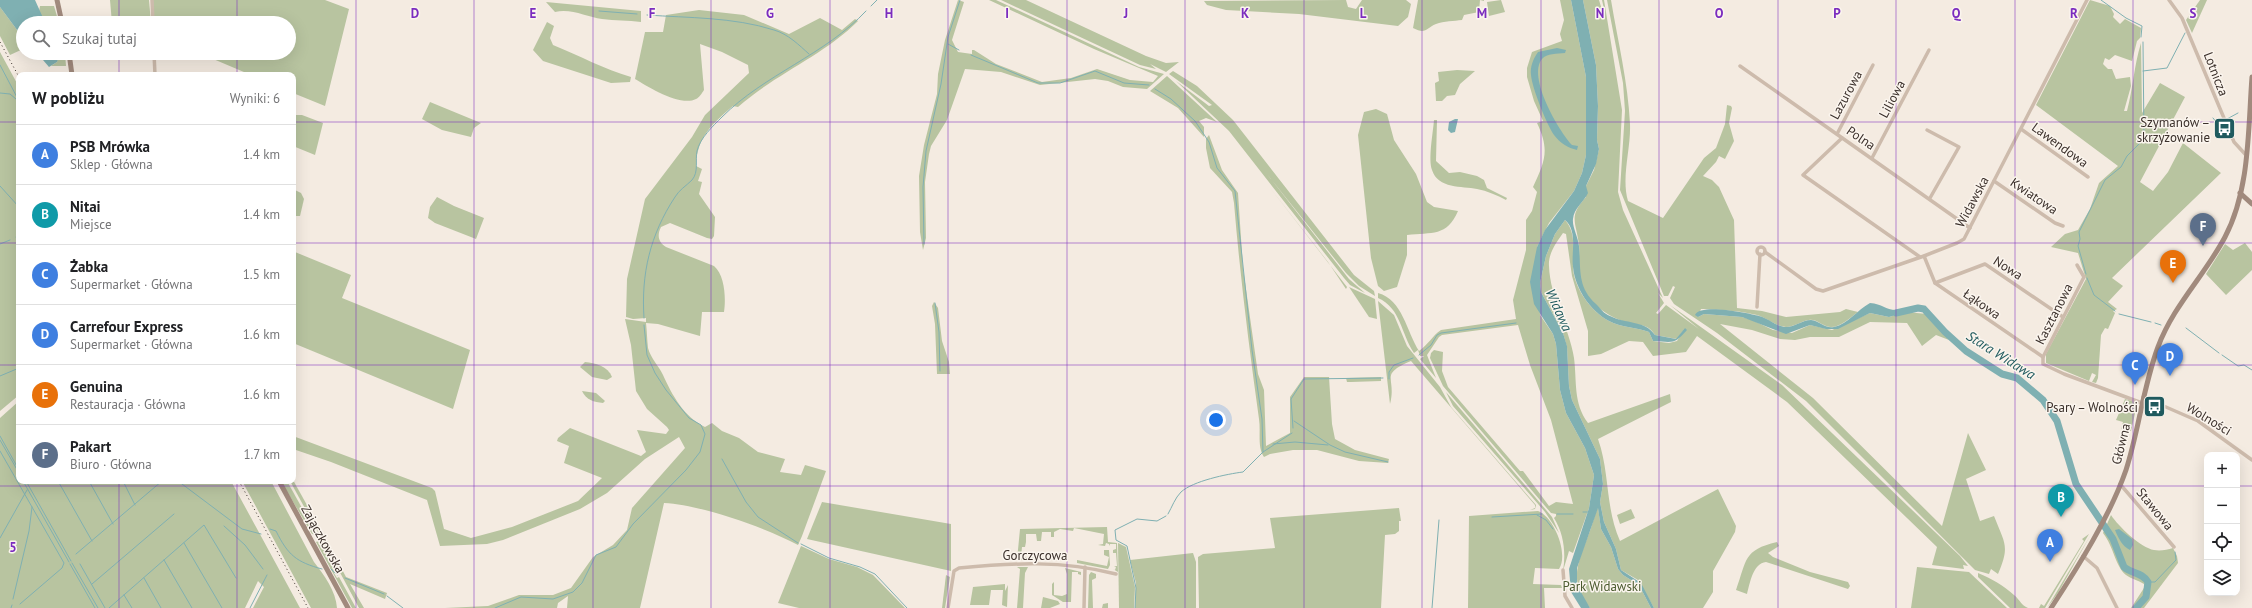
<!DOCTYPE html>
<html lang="pl">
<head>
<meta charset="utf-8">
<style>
  body { margin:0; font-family:"PT Sans",sans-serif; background:#f6f6f6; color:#202124 }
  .controls { position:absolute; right:12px; bottom:12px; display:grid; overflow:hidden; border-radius:8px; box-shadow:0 4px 16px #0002 }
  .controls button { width:36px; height:36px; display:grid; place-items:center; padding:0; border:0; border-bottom:1px solid #e0e0e0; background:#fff; color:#202124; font:20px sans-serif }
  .you { position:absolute; left:1216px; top:420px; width:14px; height:14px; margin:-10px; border:3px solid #fff; border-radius:50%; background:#1a73e8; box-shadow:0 0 0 6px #1a73e833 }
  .badge { display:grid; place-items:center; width:26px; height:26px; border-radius:50%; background:#1f5a5e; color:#fff; font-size:13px; font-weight:700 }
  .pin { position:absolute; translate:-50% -33px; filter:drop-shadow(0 1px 2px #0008) }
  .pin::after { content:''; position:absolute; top:21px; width:14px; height:12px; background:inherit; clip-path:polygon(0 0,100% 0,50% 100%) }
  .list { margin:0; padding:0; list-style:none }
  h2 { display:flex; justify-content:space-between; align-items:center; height:52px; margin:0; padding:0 16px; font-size:17px }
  h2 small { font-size:13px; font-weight:400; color:#757577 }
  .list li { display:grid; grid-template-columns:26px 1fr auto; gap:12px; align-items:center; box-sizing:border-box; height:60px; padding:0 16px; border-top:1px solid #e0e0e0 }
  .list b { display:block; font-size:15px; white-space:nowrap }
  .list p { margin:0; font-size:13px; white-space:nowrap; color:#757577 }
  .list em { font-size:13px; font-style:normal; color:#757577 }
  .icon { flex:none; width:22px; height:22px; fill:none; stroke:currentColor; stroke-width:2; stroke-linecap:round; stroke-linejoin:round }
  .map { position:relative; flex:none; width:2252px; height:608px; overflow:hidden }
  .search { position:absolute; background:#fff; box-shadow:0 4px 16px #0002; left:16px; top:16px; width:280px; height:44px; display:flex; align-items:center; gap:10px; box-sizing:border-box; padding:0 14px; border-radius:22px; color:#757577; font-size:15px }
  .panel { position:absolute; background:#fff; box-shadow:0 4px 16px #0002; left:16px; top:72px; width:280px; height:412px; border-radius:8px }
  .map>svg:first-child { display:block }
</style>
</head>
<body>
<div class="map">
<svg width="2252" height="608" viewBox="0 0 2252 608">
  <rect width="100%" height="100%" fill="#f4ebe1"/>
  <g fill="#b8c4a0">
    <polygon points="110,0 149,0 151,23 112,23"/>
    <polygon points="153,0 325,0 349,9 325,106 293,93 293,75 251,75 199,53 289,53 289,23 154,23"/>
    <polygon points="958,0 964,2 952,40 958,52 972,54 972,50 974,50 996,64 1042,82 1071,78 1097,69 1130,80 1153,82 1158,76 1094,49 989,0 996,0 1139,67 1164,74 1147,89 1123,87 1108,81 1095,79 1040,85 1001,72 965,69 947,120 931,146 929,154 925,182 926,238 923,250 920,232 919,176 924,145 937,94 938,74 945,40"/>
    <polygon points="1001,0 1026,0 1146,56 1166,63 1179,62 1166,72 1150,64 1156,69 1140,65"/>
    <polygon points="1346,0 1348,7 1356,9 1362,0 1406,0 1411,4 1408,17 1398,26 1299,14 1226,10 1207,5 1204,1"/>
    <path d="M1418,0H1484V1L1480,0L1479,12L1464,15L1462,20C1454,21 1444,21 1436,24C1426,28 1426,35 1413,28Z"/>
    <polygon points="1501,0 1505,12 1489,16 1487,2"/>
    <path d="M1560,0H1571L1586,77V155L1582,173L1574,191L1549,223L1537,247L1540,315L1553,334L1556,344L1560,390L1566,413L1585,448L1594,475L1589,508L1573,553L1569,551L1563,571C1566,553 1564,534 1554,518L1556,516L1553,515L1556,516V514L1551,513L1443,386L1430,358L1431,353L1434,350L1443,352L1442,371L1448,387L1520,471H1523L1549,506L1556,502L1573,504L1551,420L1530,365L1518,325L1442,335L1439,337L1427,355L1436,378L1420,359L1424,356H1420L1418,350L1414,353C1401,334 1401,308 1378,298V293C1403,300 1406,331 1419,351C1429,344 1432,336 1441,330L1516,319L1513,300L1526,250V220L1532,211L1537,192L1533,187C1545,161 1550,150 1537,123L1543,121L1534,101L1527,77V68L1532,52L1562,41L1560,34L1564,20Z"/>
    <path d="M1583,0H1599L1602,10L1604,9L1602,0H1604L1622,110L1618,192L1623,210L1663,298L1658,293L1664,303L1656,313L1658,314L1666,305L1699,329L1670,305L1782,385L1960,556L1968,566L1963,565L1964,569L1932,565L1937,547L1787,402L1697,336L1686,352L1653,356L1643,342L1629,341L1601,354L1588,356V331L1572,276L1566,234L1563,233C1556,243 1548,254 1549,266C1550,298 1569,327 1574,358C1577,381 1573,403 1588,423L1670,394L1671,402L1598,439C1610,473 1605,507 1620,541L1718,489L1736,526L1735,532L1713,571V592L1703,608H1654L1638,580L1621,570L1616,549L1604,522L1600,502L1603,484L1600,459L1572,400L1569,386L1567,347L1563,333L1541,292L1540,283L1546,256L1555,234L1565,220C1576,232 1573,249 1573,264C1572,285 1590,311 1609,321C1622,328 1637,327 1649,332L1653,341L1669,343L1677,341L1685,328L1677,339L1655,335C1648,323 1639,326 1626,322C1607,317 1586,301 1580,281C1577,269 1580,256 1579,245C1576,221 1568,217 1586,197V186L1594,170L1599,149L1597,140L1598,106L1596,65Z"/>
    <path d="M1607,0H1611C1618,42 1628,82 1630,124C1631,149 1621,177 1628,201L1663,218L1704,158L1716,148L1725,124L1727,105L1731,106L1732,108L1729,123L1734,141L1725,159L1719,156L1716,162L1703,176L1712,180L1719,187L1734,220L1737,308L1762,311L1786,317L1840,312L1846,309L1858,312C1850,318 1836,331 1826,326C1820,324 1816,319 1809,320C1801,321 1794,327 1786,327C1775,326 1767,318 1757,315C1741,311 1723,310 1706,309H1701L1698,317L1704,314L1742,317L1752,320L1773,330L1792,333L1810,325L1832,330L1870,313L1889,317L1906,312L1927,314L1949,340L1936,335L1922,346L1907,323L1870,322L1839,337H1810L1795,340L1780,339L1752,330L1720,324L1813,398L1942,526L1968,433L1986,470L1966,479L1980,521L1994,516C2005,544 2010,546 1998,574L1991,569L1989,574L1975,570L1806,401L1717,333L1674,304L1670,298L1675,287L1673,286L1668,296H1664L1620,190L1625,111L1623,83Z"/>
    <path d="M2090,0L2110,6L2114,14L2113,17L2120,24L2125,19L2141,28L2140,38L2137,41L2132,61L2115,55L2109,60L2105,58L2103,64L2108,69H2112L2116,79L2130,77L2131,86L2124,111H2127C2133,88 2134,66 2141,43L2142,113L2160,83L2185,97L2140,182L2153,191L2168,172L2183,143L2221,173L2112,278L2123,286L2108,302L2117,309L2113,311L2115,313L2108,329L2105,328L2101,335L2098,378L2096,383L2092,382L2096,375L2092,373L2089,381L2046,363V354L2086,279L2078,253L2051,247L2065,234L2078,230L2090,209L2099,183L2118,166L2036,105Z"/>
    <polygon points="2200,0 2207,0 2192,33 2186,20"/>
    <path d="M546,2L641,11V22C628,20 615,21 602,19C587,17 571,8 555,12Z"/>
    <polygon points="40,6 54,6 59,23 44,20 39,12"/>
    <polygon points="0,7 23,38 23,49 10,55 0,36"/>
    <path d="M699,10L744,15L789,34L820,18L842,30L855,19L858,21C823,56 775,74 738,107L733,106C712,124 697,137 696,166L702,169L698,181L702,182L699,194L715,217L714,236L712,239L707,238L670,223L661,227C657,235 658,242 666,247L714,266C725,275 726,299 724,312H702L700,336L658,324L646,323C647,331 647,340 648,348C651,359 659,366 663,375C672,395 684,417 705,427L712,423L722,431L739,438L758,452L785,459L780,472L801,475L805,465L826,471L802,536L798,545C764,527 702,505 664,503L640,608H567L568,596L558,603L557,608H445L488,606L519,595H553L571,588L593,557L613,545L627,530L632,508L685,448L679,437L645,459L607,493L580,509L503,540L487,544L440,546L427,500L331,462L293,449V436L432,488L435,491L444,529L471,538L512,527L578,501L602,478L564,463L569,446L557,441L558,438L570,428L641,456L646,452L637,430L666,434L669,430L667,427L647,409L636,391L631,345L625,319L646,322V318L633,319L626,317L627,279L645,199L692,137L705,115L749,73L748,65L722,52L700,44L704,90C702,93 699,98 696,99C681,107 648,87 635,79L645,32H663L666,15Z"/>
    <path d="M547,22L554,26L550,38L553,45C580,56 604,69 631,77L630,82L611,83L543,61L533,50Z"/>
    <polygon points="0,52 19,87 19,395 0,411"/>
    <polygon points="59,53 65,53 66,66 51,66 57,62"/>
    <polygon points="1457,70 1475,71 1460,84 1455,95 1447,96 1442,101 1436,101 1435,83 1439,81 1438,72"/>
    <polygon points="1173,71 1197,86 1233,120 1354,275 1374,291 1375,296 1359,286 1346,273 1267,174 1349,279 1365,293 1350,285 1344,278 1229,131 1176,81 1209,106 1212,105 1169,74"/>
    <polygon points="1167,76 1217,122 1206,118 1199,121 1204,127 1204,137 1178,108 1150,91"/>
    <polygon points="430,102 481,123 474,128 471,137 442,130 422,119"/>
    <path d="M1376,109L1387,114L1394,140L1416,174L1427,202L1434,207L1458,211C1447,237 1432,232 1407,235V255L1397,287L1384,291L1378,286L1371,258L1358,135L1364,112Z"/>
    <polygon points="293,115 302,115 323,123 315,155 293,146"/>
    <path d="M1434,120H1437L1436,161L1449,173L1460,172L1477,176L1484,180L1487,188L1507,198L1506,200C1497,195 1487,191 1477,189C1462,186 1438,189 1432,170C1428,159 1433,133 1434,120Z"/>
    <path d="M1209,135L1222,170L1238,193L1243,268L1258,374L1264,390L1266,446L1290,433V397L1304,377H1329L1332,424L1335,439L1355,450L1389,459L1388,463L1359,461L1317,450H1293L1270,454L1264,457C1257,447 1261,432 1259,419C1249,347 1240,275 1234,203L1232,192L1210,168L1206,148V139Z"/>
    <polygon points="1264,180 1347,287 1346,289 1328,262"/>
    <polygon points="293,189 301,193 304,199 300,216 293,216"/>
    <polygon points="437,197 454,206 484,218 476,239 435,223 428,218 430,207"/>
    <polygon points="2245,243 2252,252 2252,270 2226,295 2206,274 2225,244 2233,250"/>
    <polygon points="295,252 351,275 342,298 470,350 453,409 293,343 293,261"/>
    <polygon points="1349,287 1375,299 1377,319 1369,317"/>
    <path d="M1378,301L1394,315L1407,346L1440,387L1451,407L1536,505L1535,509L1530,510L1535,508V505L1411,361C1378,375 1397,377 1390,404Z"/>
    <polygon points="934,302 938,308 942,341 949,362 950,374 937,374 935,324 932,306"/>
    <path d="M585,362C595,363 608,366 612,377L607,380L592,377L580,367Z"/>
    <polygon points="1381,377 1381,381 1351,382 1347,382 1346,378"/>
    <path d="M582,391L596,393L605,401L603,403C594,402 586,400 582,391Z"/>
    <polygon points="1446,392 1552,517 1559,533 1545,512 1453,406"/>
    <polygon points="2125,399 2136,402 2137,405 2131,431 2121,429 2123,422 2116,420"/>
    <polygon points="19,401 19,481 164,481 168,483 169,481 231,481 300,608 253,608 264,587 258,581 245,608 0,608 0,418"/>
    <polygon points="293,480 322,532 319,534 290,481"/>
    <path d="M242,481H271L314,562C324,575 336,591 337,608H311Z"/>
    <polygon points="284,481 287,481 317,535 312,534 282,483"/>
    <polygon points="822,502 951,524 951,571 807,539"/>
    <path d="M1598,507L1601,529L1611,547L1618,569L1623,575L1639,585L1651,608H1590C1569,581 1577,565 1588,536C1592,527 1594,516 1598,507Z"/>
    <polygon points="1399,508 1401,521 1399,521 1399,531 1395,534 1385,535 1381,608 1199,608 1198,557 1203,554 1275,548 1270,518"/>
    <polygon points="1631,509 1635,518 1620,524 1617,515"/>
    <path d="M1538,511C1554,517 1569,554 1559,569L1535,568L1533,584L1561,585L1562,588H1544L1545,608H1468L1469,516Z"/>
    <path d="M2111,515C2118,526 2141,548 2154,550C2160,551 2167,550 2173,548L2177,556L2178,563L2144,608H2131L2144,588V584C2138,580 2131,579 2126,575C2115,566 2114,547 2103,533Z"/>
    <polygon points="1107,527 1108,542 1117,543 1118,572 1113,569 1115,570 1116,567 1114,566 1117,566 1116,553 1113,553 1113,550 1116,549 1116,544 1110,544 1109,546 1109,544 1106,543 1105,546 1098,545 1103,544 1104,534 1074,528 1073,531 1060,529 1054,532 1054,537 1051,537 1051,532 1042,532 1041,541 1037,541 1036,534 1026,534 1026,542 1034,542 1026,542 1025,547 1022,547 1021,557 1051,558 1051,555 1054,558 1053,560 1017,560 1020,529"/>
    <polygon points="2089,534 2045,608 2039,608 2041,604 2044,606 2084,541 2082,539"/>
    <polygon points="324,535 346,577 387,593 385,599 350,584 364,608 359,608 321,537"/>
    <polygon points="2090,536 2058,593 2047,608"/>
    <polygon points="320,540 337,572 334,573 337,578 339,577 356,608 352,608 316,542"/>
    <path d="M1777,542L1779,546L1768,553L1773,557L1810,572L1848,582L1850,586L1848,589L1766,562C1753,563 1750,583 1747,594L1736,590C1747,560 1743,550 1777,542Z"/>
    <polygon points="1118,543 1126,547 1135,587 1134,608 1119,608"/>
    <polygon points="801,546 829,559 857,567 873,575 905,608 799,608 778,603"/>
    <polygon points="1104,550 1109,550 1110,565 1108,569 1077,563 1077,560 1107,566 1109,557 1104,555"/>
    <polygon points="1193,553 1196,562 1196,608 1135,608 1136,583 1130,560"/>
    <polygon points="1017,567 1028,567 1025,573 1023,608 1017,608 1020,569"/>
    <polygon points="1917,567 1969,572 2007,608 1911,608"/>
    <polygon points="1065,568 1081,572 1081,575 1078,574 1078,572 1072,572 1071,602 1063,602 1052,595 1052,584 1054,582 1054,595 1062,596 1067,594 1067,574"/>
    <polygon points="1091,572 1096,574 1096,578 1092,580 1093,608 1102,608 1103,604 1108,603 1108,608 1088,608 1089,575"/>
    <path d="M1978,573C1992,579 2003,585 2014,595C2020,600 2021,605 2028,608H2010L1978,577Z"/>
    <polygon points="946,575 950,577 945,608 942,608"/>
    <polygon points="1005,584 1005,591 1008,585 1007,607 1002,605 1003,590 991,590 989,605 970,605 973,587"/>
    <polygon points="1043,597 1058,601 1060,604 1050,608 1041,608"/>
  </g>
  <g fill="#7fb0b2">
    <polygon points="0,0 35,0 44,20 52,23 23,23 23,38 0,7"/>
    <path d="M1571,0H1583L1596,65L1598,106L1597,140L1599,149L1596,164L1586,186L1588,193C1584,202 1574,208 1573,219C1572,227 1578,237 1579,246C1581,269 1577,287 1596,304C1600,308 1604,314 1610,316C1625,324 1645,320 1655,335L1676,339L1685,328L1687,330C1674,345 1673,342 1653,341L1649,332C1637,327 1622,328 1609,321C1590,311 1575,288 1573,267C1571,252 1578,231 1565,220L1555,234L1546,256L1540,283L1541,292L1563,333L1567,346L1569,386L1572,400L1600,459L1603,484L1600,502L1604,522L1616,549L1621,570L1641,583L1654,608H1651L1639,585L1623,575L1618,569L1611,547L1601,529L1598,508L1577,568V585L1590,608H1581L1571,592L1569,569L1589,508L1594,475L1585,448L1566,413L1560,390L1556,344L1553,334L1534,304L1530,282L1537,247L1545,230L1574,191L1582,173L1586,155V77Z"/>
    <path d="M1557,48L1566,50L1565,53C1557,54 1547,53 1542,59C1527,77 1559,131 1572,145L1578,146L1577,150C1568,148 1560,143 1554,135C1547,125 1532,88 1531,75C1530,67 1533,59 1538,52Z"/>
    <polygon points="37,53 59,53 60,54 57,62 49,67"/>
    <polygon points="1455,119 1458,119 1455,132 1451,133 1448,130 1449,122"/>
    <path d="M1870,303C1885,304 1886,313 1905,309L1906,312L1889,317L1870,313L1838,329H1826L1810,325L1786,334L1742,317L1704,314L1698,317L1695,315C1700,303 1748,313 1759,316C1768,318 1774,325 1784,327C1794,328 1802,320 1811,320C1820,321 1825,329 1834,327C1848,324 1857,310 1870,303Z"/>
    <path d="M2119,529L2132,539L2133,545L2130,550C2123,547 2118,538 2115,530Z"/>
  </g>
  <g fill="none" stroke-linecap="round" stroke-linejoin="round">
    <g stroke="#7fb0b2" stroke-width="1">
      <polyline points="2101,0 2126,18 2142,26 2141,37"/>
      <polyline points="871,6 877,0"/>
      <polyline points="599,11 637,14"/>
      <path d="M647,15C689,18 733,17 774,30C788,34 799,45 809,54"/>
      <polyline points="948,44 959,50"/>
      <polyline points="971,55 1038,83 1060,83 1095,71 1124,83 1149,85"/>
      <polyline points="0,65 19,101"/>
      <polyline points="2143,71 2167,68 2185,33"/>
      <polyline points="1155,89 1171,99 1195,121 1209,142 1217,168 1235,191 1252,350 1262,419 1263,452"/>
      <polyline points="0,93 10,94 16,99"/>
      <polyline points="2213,118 2217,123 2221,122"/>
      <polyline points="2227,119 2238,113"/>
      <polyline points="0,186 19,207"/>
      <polyline points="16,237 19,236"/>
      <polyline points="0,244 10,240"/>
      <polyline points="924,244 923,187 926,151 941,84 948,37 960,0"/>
      <polyline points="2086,274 2078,246 2080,239 2079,232 2105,180 2121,167 2127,156 2144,139 2143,42"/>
      <polyline points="2087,278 2094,295 2115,311"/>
      <polyline points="935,303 939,332 940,371"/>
      <polyline points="2119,314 2151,322"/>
      <path d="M644,318C641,274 650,235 675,197C679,190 686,186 692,180C699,172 695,160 697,151C700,138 713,126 722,117C765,74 825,55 866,11"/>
      <polyline points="2155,323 2161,325"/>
      <polyline points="2186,328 2219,353"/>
      <polyline points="1419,355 1431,345 1437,335 1441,333 1516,323"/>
      <polyline points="2222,355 2238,366 2244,365 2252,370"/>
      <polyline points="0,376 19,368"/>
      <polyline points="1389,379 1389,372 1394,365 1413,358"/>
      <polyline points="18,410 19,412"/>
      <polyline points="1294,421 1330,445 1345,452 1388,462"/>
      <polyline points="1293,428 1291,399 1304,379 1383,378"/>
      <polyline points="0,436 19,470"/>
      <polyline points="0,440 19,473"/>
      <polyline points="1273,444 1295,442 1328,445"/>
      <polyline points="0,451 64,563 62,568 20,604"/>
      <polyline points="722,459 746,502 758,517 798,543"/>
      <polyline points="23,481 69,562"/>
      <polyline points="26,481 71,561"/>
      <polyline points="58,481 92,541"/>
      <polyline points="89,481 113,524"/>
      <polyline points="123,481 135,505"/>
      <polyline points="178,481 242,529 261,534"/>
      <polyline points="1583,512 1588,512"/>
      <path d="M1168,514C1172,507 1175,498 1181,492C1193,481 1227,474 1243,472L1263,452L1292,433"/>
      <polyline points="1557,514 1573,514"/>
      <polyline points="1537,515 1546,520 1553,529"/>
      <polyline points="1492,517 1542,514"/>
      <polyline points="224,526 245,545 263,569"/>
      <path d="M270,529L276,531C288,555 296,562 322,569"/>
      <polyline points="0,538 27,490"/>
      <polyline points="184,543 222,608"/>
      <polyline points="801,544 829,558 860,567 875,574 907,608"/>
      <polyline points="76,554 162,481"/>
      <polyline points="164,560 192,608"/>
      <polyline points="72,563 98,608"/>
      <polyline points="70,564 95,608"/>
      <polyline points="80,564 105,608"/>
      <polyline points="331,569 337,575"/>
      <polyline points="144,578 161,608"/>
      <polyline points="345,578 384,594"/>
      <polyline points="2148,582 2155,582 2176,560 2175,552"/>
      <polyline points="92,584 174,514"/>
      <polyline points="124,595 132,608"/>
      <polyline points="387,596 403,608"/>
      <polyline points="13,599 29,531 32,507"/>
      <polyline points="11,608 12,605"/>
      <polyline points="109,608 204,525 236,578"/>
      <polyline points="250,608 267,575"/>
      <polyline points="495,608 521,597 553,599 573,592 582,583 596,555 616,547 633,524 686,470 700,452 705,434 701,425 689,418 666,390 655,373 647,355 644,325"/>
      <polyline points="1135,608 1136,588 1127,546 1116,540 1115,530 1137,519 1157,521 1166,516"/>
      <polyline points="1432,608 1439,520"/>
    </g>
    <path stroke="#7fb0b2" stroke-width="7" d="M1896,313L1918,308L1924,309L1945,332L1966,351L2002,374L2017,378L2043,400L2057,421L2076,484L2113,539L2124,567C2132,574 2142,572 2148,582L2146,597L2136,608"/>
    <g stroke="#cdbbac" stroke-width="3.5">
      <polyline points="152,0 153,23"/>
      <polyline points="2169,0 2182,18 2234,142 2245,154"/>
      <polyline points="154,53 155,75"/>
      <polyline points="1740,66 1970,228"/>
      <polyline points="2021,129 2088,177"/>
      <polyline points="1927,130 1959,147 1930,198"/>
      <polyline points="1837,134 1873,65"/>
      <polyline points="1842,138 1803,175 1920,257"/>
      <polyline points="1872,158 1929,50"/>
      <polyline points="1994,181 2055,223 2063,226"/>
      <circle cx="1761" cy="251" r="4"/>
      <polyline points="1765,252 1816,289 1823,291 1924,256 1957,243 1964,239 2087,0"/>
      <polyline points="1924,256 1935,283 2043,357"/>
      <polyline points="2077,265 2084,277 2043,357 2043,364 2064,374 2142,403"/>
      <polyline points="1935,283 1985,264 2063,317"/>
      <polyline points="1757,307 1760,254"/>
      <polyline points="2143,397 2198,421 2252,460"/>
      <polyline points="2120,484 2174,547"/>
      <polyline points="2083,556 2097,568 2117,608"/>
      <polyline points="1563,570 1565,596 1572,608"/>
      <path d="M948,608L954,571L959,568C1014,563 1061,560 1116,574"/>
      <polyline points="1084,608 1085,567"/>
    </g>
    <g stroke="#a18a7d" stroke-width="5">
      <polyline points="57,0 62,23"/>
      <polyline points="69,53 72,75"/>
      <polyline points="2240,193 2252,204"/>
      <polyline points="279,481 348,608"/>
      <path d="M2051,608C2078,567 2110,516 2126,470C2139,430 2143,387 2158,347C2173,306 2205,275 2225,237C2250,190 2248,129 2252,77"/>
    </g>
    <g stroke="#3b302b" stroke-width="1" stroke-dasharray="1 3" stroke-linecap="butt">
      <polyline points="0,42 19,77"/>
      <polyline points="239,481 308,608"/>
    </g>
  </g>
  <path fill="none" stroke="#7b2cbf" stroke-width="1" stroke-opacity="0.55" d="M119,0V23M237,0V23M356,0V608M474,0V608M593,0V608M711,0V608M830,0V608M948,0V608M1067,0V608M1185,0V608M1304,0V608M1422,0V608M1541,0V608M1659,0V608M1778,0V608M1896,0V608M2015,0V608M2133,0V608M119,53V75M237,53V75M0,122H19M293,122H2252M0,243H19M293,243H2252M0,365H19M293,365H2252M119,481V608M237,481V608M0,486H2207M2237,486H2252"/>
  <defs>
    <symbol id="bus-square" viewBox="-11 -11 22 22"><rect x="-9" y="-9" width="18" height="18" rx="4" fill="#1f5a5e" stroke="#fbf5ee"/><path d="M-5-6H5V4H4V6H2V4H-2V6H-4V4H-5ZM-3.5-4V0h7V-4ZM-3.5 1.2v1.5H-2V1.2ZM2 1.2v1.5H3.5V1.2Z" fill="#fff"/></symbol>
  </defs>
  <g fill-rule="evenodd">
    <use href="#bus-square" x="2212" y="116" width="25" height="25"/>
    <use href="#bus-square" x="2142" y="394" width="25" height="25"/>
  </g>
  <g text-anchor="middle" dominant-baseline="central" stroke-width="3" stroke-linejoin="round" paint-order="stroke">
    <g font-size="13" fill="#3b302b" stroke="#fbf5ee">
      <text transform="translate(2216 74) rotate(69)">Lotnicza</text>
      <text transform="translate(1846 95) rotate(-62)">Lazurowa</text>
      <text transform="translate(1892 99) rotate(-62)">Liliowa</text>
      <text transform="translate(1861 138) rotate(34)">Polna</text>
      <text transform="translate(2060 145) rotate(36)">Lawendowa</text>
      <text transform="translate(2034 196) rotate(34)">Kwiatowa</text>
      <text transform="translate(1972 202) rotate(-62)">Widawska</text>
      <text transform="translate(2008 268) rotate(33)">Nowa</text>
      <text transform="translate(1982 304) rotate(35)">Łąkowa</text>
      <text transform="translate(2054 314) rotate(-63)">Kasztanowa</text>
      <text transform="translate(2209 419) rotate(31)">Wolności</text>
      <text transform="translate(2121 444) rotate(-76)">Główna</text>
      <text transform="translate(2155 509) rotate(51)">Stawowa</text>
      <text transform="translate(323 539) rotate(61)">Zajączkowska</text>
      <text x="1035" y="555">Gorczycowa</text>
    </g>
    <g font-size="13" fill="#3b302b" stroke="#fbf5ee" text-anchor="end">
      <text x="2210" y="122">Szymanów –<tspan x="2210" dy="15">skrzyżowanie</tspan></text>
      <text x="2138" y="407">Psary – Wolności</text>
    </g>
    <g font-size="13" fill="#4a5a2e" stroke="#fbf5ee">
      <text x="1602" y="586">Park Widawski</text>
    </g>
    <g font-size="14" font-style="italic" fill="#1f5a5e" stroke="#fbf5ee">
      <text transform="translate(1559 310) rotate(66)">Widawa</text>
      <text transform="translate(2001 355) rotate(32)">Stara Widawa</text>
    </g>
  </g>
  <g font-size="13" text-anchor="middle" font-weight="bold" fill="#7b2cbf" stroke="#fbf5ee" stroke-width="3" stroke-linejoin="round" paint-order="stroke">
    <text x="415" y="18">D</text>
    <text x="533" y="18">E</text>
    <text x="652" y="18">F</text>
    <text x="770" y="18">G</text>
    <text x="889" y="18">H</text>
    <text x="1007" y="18">I</text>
    <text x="1126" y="18">J</text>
    <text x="1245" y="18">K</text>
    <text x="1363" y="18">L</text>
    <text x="1482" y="18">M</text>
    <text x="1600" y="18">N</text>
    <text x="1719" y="18">O</text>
    <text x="1837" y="18">P</text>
    <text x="1956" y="18">Q</text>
    <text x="2074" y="18">R</text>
    <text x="2193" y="18">S</text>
    <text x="13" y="552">5</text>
  </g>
</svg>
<div class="controls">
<button>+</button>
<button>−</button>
<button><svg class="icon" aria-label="locate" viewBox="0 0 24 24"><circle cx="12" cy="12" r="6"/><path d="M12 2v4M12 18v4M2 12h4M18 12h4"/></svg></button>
<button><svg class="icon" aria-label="layers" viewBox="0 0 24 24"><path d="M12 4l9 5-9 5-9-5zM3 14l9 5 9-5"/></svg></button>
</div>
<div class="you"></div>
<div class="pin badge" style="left:2050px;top:562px;background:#3f7fe0">A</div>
<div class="pin badge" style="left:2061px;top:517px;background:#0f9aa8">B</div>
<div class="pin badge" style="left:2135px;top:385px;background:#3f7fe0">C</div>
<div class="pin badge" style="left:2170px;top:376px;background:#3f7fe0">D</div>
<div class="pin badge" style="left:2173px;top:283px;background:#e8710a">E</div>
<div class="pin badge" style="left:2203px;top:246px;background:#5c6f8a">F</div>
<div class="search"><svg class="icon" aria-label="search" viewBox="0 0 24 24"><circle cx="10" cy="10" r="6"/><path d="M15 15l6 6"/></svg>Szukaj tutaj</div>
<section class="panel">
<h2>W pobliżu<small>Wyniki: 6</small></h2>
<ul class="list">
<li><span class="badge" style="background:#3f7fe0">A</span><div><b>PSB Mrówka</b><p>Sklep · Główna</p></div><em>1.4 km</em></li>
<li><span class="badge" style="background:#0f9aa8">B</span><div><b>Nitai</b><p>Miejsce</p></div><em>1.4 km</em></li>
<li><span class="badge" style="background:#3f7fe0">C</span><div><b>Żabka</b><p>Supermarket · Główna</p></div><em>1.5 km</em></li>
<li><span class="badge" style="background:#3f7fe0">D</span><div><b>Carrefour Express</b><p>Supermarket · Główna</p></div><em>1.6 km</em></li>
<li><span class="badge" style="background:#e8710a">E</span><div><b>Genuina</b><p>Restauracja · Główna</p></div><em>1.6 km</em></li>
<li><span class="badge" style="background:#5c6f8a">F</span><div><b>Pakart</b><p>Biuro · Główna</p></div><em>1.7 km</em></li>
</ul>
</section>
</div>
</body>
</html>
